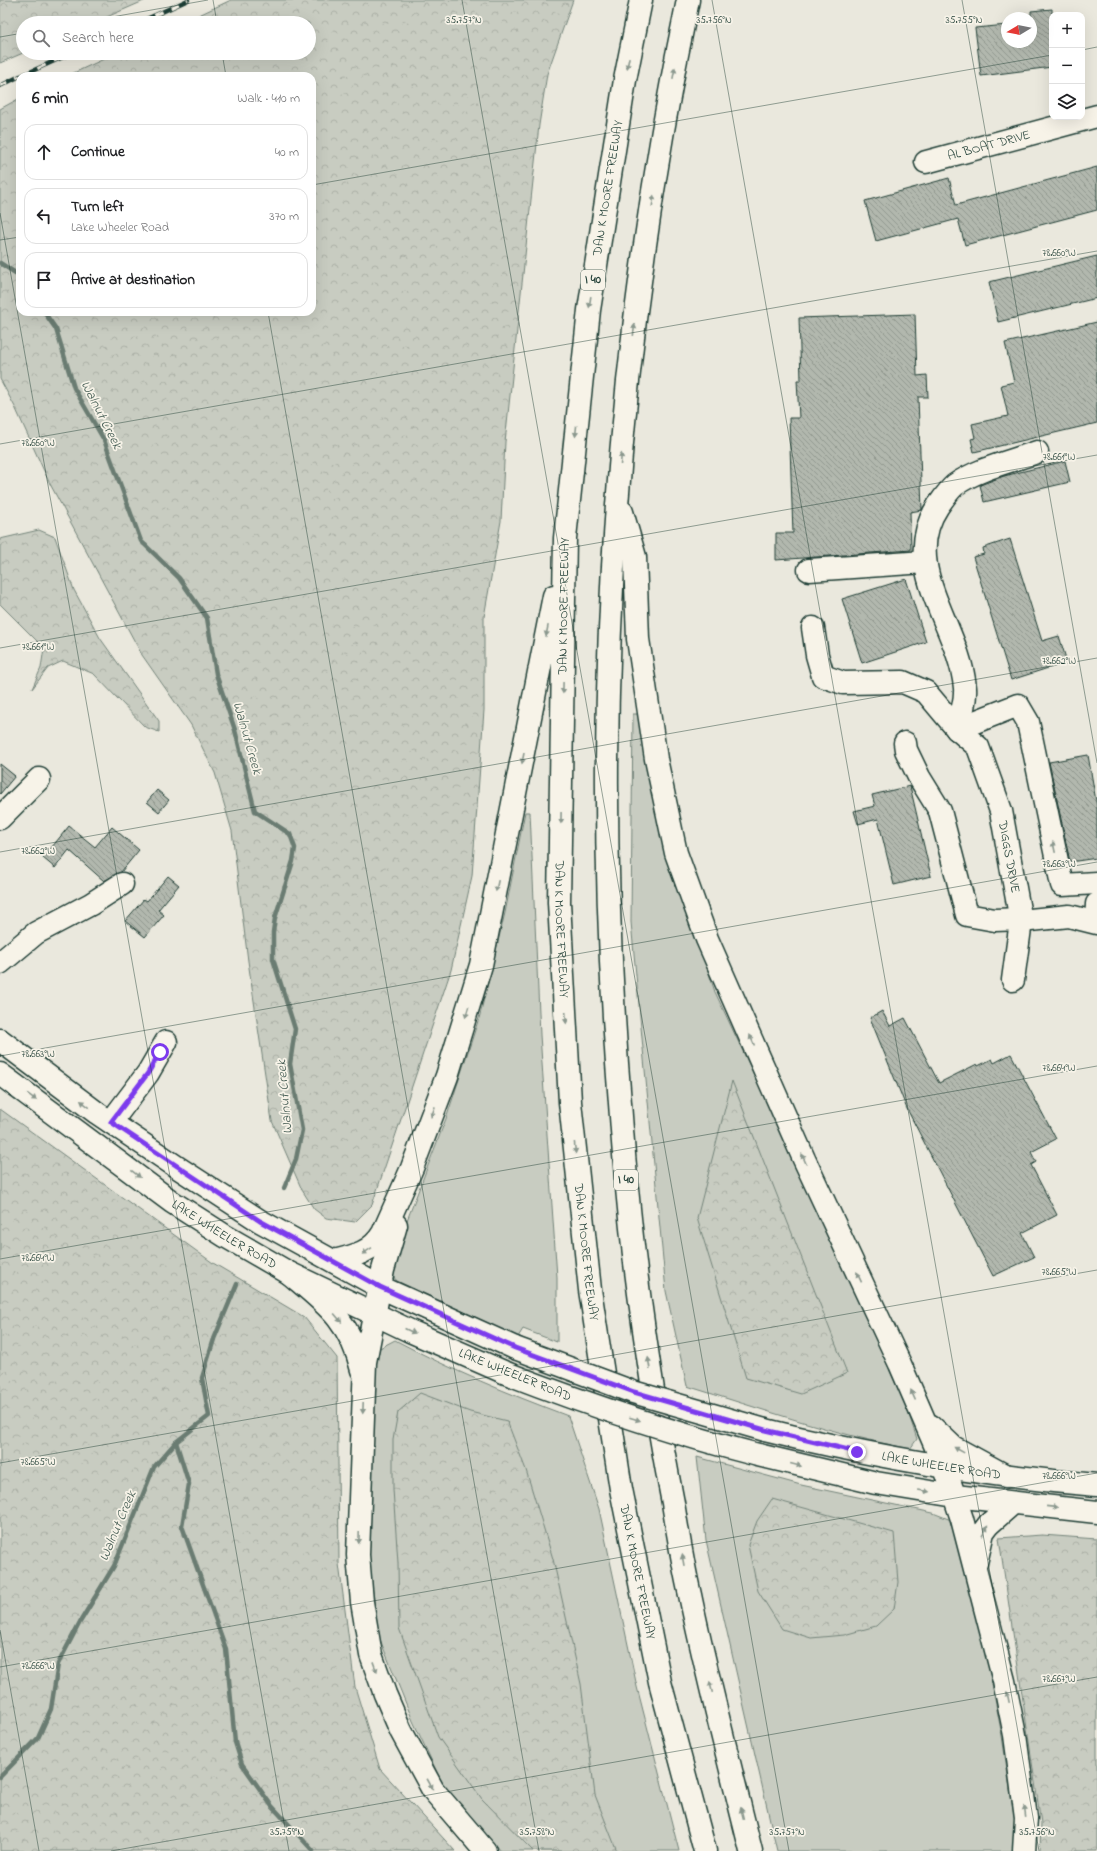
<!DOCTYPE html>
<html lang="en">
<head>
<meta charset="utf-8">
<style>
  body { margin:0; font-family:"Indie Flower",sans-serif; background:#f6f6f6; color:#202124 }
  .controls { position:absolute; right:12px; top:12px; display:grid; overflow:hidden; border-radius:8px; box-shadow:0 4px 16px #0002 }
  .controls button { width:36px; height:36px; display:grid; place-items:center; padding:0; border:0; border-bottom:1px solid #e0e0e0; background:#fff; color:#202124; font:20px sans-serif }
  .compass { position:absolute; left:1001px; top:12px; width:36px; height:36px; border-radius:50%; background:#fff; box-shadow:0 4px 16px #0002; rotate:260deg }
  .stop { position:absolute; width:12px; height:12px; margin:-9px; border:3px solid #7c3aed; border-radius:50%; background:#fff }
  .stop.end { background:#7c3aed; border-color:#fff; box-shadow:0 1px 4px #0008 }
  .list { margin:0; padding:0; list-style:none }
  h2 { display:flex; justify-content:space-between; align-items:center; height:52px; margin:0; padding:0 16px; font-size:17px }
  h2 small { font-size:13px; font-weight:400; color:#757577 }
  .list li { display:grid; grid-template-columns:26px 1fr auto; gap:12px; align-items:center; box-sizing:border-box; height:56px; margin:0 8px 8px; padding:0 8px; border:1px solid #e0e0e0; border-radius:12px }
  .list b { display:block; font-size:15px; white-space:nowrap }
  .list p { margin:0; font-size:13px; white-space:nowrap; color:#757577 }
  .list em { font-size:13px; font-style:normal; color:#757577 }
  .icon { flex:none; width:22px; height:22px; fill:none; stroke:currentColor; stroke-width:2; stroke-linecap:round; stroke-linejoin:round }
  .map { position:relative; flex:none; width:1097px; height:1851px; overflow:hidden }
  .search { position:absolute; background:#fff; box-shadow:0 4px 16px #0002; left:16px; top:16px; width:300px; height:44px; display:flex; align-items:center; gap:10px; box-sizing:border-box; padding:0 14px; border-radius:22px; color:#757577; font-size:15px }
  .panel { position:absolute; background:#fff; box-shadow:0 4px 16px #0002; left:16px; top:72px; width:300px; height:244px; border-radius:12px }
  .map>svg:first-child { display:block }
</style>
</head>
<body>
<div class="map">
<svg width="1097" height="1851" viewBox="0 0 1097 1851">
  <defs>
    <pattern id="forest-crowns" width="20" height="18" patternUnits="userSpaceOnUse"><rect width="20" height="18" fill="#c8ccc1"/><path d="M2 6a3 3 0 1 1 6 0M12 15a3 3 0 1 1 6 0" fill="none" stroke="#abb0a6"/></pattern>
    <pattern id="building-back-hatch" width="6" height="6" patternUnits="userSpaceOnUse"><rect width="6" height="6" fill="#b2b8ae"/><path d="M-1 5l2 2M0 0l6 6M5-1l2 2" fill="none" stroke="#90978e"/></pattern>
  </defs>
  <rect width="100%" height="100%" fill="#eae8dd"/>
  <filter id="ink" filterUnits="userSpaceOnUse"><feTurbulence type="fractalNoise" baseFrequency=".025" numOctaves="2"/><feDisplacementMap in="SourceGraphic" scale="8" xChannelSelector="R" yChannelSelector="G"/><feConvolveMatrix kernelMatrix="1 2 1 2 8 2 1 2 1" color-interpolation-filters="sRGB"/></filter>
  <g filter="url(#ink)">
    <g fill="#c8ccc1" stroke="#74847a">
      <path d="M633,714H639L671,858L715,992L845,1269L907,1409L917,1439L910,1449C834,1434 761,1409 687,1386L666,1291L631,922Z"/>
      <polygon points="525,812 530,812 540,1035 557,1277 557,1342 523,1329 518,1337 397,1281 392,1275 401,1236 447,1116 480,1015 505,913"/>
      <path d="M395,1340C451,1370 509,1394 568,1416L599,1509L637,1687L679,1851H500L443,1785L413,1721L379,1637L368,1554L376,1350Z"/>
      <polygon points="697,1457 801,1485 933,1513 951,1520 983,1636 1002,1736 1016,1829 1015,1851 777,1851 706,1540"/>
    </g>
    <g fill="url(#forest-crowns)" stroke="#74847a">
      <polygon points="0,0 146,0 93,23 23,23 23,53 0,63"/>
      <polygon points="231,0 573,0 547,74 539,125 505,442 501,521 484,617 484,710 472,876 451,970 396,1134 372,1205 355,1222 326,1218 314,1209 302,1190 272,1121 248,961 232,831 215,773 191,725 142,655 49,482 15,407 0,379 0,109 20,98 20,312 312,312 312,76 67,76 117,53 309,53 309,23 182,23"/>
      <polygon points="39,530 55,537 74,590 100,638 159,721 159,732 145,727 94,674 63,661 48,668 32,689 41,668 44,648 0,604 0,539"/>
      <polygon points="732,1081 847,1373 801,1394 746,1378 697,1218"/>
      <polygon points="0,1109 213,1263 304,1317 337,1358 339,1564 355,1687 380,1769 455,1851 0,1851"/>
      <polygon points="420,1393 470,1412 507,1421 526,1470 553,1559 581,1684 595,1795 617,1851 533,1851 482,1799 438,1737 399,1628 398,1563 393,1489 393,1440 398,1412"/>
      <polygon points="772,1499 894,1533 898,1582 894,1609 876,1626 844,1635 811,1638 782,1629 758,1591 748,1545 757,1521"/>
      <polygon points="1042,1535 1097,1539 1097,1851 1040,1851 1041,1823 999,1538"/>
    </g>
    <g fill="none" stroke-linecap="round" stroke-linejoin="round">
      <g stroke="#6a7c72" stroke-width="4.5">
        <polyline points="0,263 17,274 20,278"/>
        <polyline points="44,312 56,329 74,388 104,440 141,541 179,578 207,618 216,674 235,730 255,811 290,834 295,848 293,861 275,918 273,932 273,959 295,1029 290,1064 302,1130 296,1159 284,1188"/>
        <polyline points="176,1442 189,1484 182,1526 226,1649 235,1742 242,1764 271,1805 313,1851"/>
        <polyline points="0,1777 38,1738 51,1709 58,1664 80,1622 114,1566 154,1467 176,1442 209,1416 202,1378 214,1339 237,1284"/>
      </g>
    </g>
    <g fill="url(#building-back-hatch)" stroke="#1f3d34">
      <polygon points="1052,9 1052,67 981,76 975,28 1007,25 1007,42 1031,42 1031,11"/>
      <polygon points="1097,167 1097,210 965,245 958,219 876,241 865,201 949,178 956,205"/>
      <polygon points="1097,256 1097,298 998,322 989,282"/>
      <polygon points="915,314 917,376 927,375 928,397 918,397 922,510 910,512 911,550 776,560 776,533 793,533 789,418 799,418 797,380 801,380 799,318"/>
      <polygon points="1097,322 1097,423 974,452 971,439 975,438 972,424 1008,416 1001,385 1014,382 1005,343"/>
      <polygon points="1065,461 1070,482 984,502 980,485 1004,476"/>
      <polygon points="1010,539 1042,641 1059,636 1067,662 1011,680 973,557 984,554 983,548"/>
      <polygon points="906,579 926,642 862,663 842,599"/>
      <polygon points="1088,755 1097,807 1097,858 1070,862 1049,762"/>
      <polygon points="0,764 15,776 0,794"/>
      <polygon points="910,786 931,876 894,885 878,819 858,824 854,811 875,806 872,795"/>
      <polygon points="157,790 169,800 159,812 147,802"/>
      <polygon points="69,826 95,847 112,827 139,850 121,872 104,881 69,850 55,868 43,858"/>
      <polygon points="168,876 179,885 158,910 164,915 145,937 125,921 144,899 147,901"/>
      <polygon points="882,1011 890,1026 905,1018 939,1083 977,1064 978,1066 992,1059 994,1063 1011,1054 1056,1139 1031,1152 1036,1162 1031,1165 1057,1215 1022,1233 1034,1257 993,1276 907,1109 870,1018"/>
    </g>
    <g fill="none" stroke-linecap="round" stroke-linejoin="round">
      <defs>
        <g id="minor">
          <path id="s1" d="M926,162L1097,116"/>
          <polyline points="809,570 925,562"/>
          <path id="s2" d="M813,628L817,655L823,676L843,683L903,682L926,692L957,729L978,747L1001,811L1021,921L1069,916L1097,923"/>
          <path d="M957,729C961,716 966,701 965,688C960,626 898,566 938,506C943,499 949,490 955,485C977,469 1012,461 1037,452"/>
          <polyline points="957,729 1018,705 1028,722 1062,885 1097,883"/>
          <polyline points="905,743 906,750 919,777 940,811 967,915 995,920 1021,919"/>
          <polyline points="0,818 39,779"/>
          <polyline points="1096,922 1097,904"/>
          <polyline points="0,963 36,933 91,904 122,884"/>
          <polyline points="1013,980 1021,921"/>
          <polyline points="111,1122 148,1073 166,1042"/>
        </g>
        <g id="major">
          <polyline points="0,1040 97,1113 177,1167 260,1221 380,1287 515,1348"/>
          <path id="s3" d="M0,1074L172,1202L225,1236L289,1273L410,1331L506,1373"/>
          <path id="s4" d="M765,1430C875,1457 985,1476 1097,1485"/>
          <polyline points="758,1455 876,1483 955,1496 1097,1512"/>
        </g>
        <g id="highway">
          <path id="s5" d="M641,0L625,80L589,310L565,538L559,902L570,1102L590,1290L621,1489L660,1682L705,1851"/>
          <path d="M688,0C612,362 590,734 620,1103C624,1159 629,1215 636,1271C646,1349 658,1426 673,1503C678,1534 683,1565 690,1595C708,1681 730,1766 751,1851"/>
          <polyline points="622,512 635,557 638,639 656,759 676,853 707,939 804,1159 900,1364 945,1468 962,1519 1004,1681 1015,1735 1026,1818 1024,1851"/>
          <polyline points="396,1225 383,1270 365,1362 358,1555 362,1602 371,1655 385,1694 401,1731 433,1790 485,1851"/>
          <path d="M334,1261C355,1256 372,1252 383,1233L412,1168L447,1076L481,965L554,596"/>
          <path d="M289,1273C326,1304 350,1320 362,1370"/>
          <polyline points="931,1426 953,1447 1006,1476"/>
          <polyline points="976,1563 983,1532 989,1524 1013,1503"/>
        </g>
      </defs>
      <use href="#minor" stroke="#1f3d34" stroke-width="25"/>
      <use href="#major" stroke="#1f3d34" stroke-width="25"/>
      <use href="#highway" stroke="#1f3d34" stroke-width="25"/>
      <use href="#minor" stroke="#f7f3e8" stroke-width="22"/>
      <use href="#major" stroke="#f7f3e8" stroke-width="22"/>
      <use href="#highway" stroke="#f7f3e8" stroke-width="22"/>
      <defs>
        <g id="rail">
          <polyline points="138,23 188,0"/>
          <polyline points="21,76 72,53"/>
          <polyline points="0,86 20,76"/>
        </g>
      </defs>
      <use href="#rail" stroke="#1f3d34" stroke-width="4.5"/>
      <use href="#rail" stroke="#f7f3e8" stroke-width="3" stroke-dasharray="9" stroke-linecap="butt"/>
      <defs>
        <g id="major-bridge">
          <polyline points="515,1348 633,1392 765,1430"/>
          <path d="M506,1373C589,1405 672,1433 758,1455"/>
        </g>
      </defs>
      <use href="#major-bridge" stroke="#1f3d34" stroke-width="25" stroke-linecap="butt"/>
      <use href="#major-bridge" stroke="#f7f3e8" stroke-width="22"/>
    </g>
    <defs><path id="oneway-solid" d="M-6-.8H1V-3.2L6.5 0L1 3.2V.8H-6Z"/></defs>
    <g fill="#8b988e">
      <use href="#oneway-solid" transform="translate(628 63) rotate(101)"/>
      <use href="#oneway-solid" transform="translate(674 73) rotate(-79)"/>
      <use href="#oneway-solid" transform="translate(653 201) rotate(-82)"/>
      <use href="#oneway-solid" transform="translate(590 302) rotate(98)"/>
      <use href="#oneway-solid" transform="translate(634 330) rotate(-83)"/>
      <use href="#oneway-solid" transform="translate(576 431) rotate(96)"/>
      <use href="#oneway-solid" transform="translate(621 459) rotate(-85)"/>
      <use href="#oneway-solid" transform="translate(547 631) rotate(101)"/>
      <use href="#oneway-solid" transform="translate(563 688) rotate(91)"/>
      <use href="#oneway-solid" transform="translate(523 758) rotate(101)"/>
      <use href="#oneway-solid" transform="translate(561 818) rotate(91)"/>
      <use href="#oneway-solid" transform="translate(1054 847) rotate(-102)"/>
      <use href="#oneway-solid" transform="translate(497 886) rotate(102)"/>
      <use href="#oneway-solid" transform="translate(467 1012) rotate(107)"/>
      <use href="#oneway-solid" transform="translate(566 1018) rotate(87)"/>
      <use href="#oneway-solid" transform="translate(752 1040) rotate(-114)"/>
      <use href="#oneway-solid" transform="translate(32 1097) rotate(36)"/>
      <use href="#oneway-solid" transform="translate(85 1104) rotate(-143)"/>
      <use href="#oneway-solid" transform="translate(433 1112) rotate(111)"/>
      <use href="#oneway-solid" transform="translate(575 1148) rotate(84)"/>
      <use href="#oneway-solid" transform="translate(804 1159) rotate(-114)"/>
      <use href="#oneway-solid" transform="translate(136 1174) rotate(38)"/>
      <use href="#oneway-solid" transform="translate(367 1251) rotate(146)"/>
      <use href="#oneway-solid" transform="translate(859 1277) rotate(-115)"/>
      <use href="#oneway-solid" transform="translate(338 1318) rotate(50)"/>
      <use href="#oneway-solid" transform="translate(410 1331) rotate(25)"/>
      <use href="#oneway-solid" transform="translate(649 1363) rotate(-99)"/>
      <use href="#oneway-solid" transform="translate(913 1395) rotate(-114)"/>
      <use href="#oneway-solid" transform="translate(363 1408) rotate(92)"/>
      <use href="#oneway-solid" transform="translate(635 1419) rotate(18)"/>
      <use href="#oneway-solid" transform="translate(959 1450) rotate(-151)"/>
      <use href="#oneway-solid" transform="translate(796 1465) rotate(14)"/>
      <use href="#oneway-solid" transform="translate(924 1491) rotate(9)"/>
      <use href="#oneway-solid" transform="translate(1052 1507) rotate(6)"/>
      <use href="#oneway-solid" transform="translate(985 1531) rotate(-61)"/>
      <use href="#oneway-solid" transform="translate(359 1538) rotate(92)"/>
      <use href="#oneway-solid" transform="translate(683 1560) rotate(-100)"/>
      <use href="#oneway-solid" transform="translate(375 1667) rotate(70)"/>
      <use href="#oneway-solid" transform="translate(711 1687) rotate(-103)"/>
      <use href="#oneway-solid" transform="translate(1008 1697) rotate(-102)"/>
      <use href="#oneway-solid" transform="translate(430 1784) rotate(61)"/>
      <use href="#oneway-solid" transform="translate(1025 1812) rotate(-97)"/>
      <use href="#oneway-solid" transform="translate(742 1813) rotate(-104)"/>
    </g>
  </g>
  <g fill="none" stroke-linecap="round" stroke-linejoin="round" filter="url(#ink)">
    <polyline stroke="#7c3aed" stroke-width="5" points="160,1052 148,1073 111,1122 260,1221 380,1287 515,1348 634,1392 765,1430 857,1452"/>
  </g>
  <path fill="none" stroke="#1f3d34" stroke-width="1" stroke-opacity="0.45" d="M213,0L217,23M462,0L789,1851M712,0L1039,1851M962,0L1097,763M78,23L208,0M0,37L23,33M1082,50L1097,47M222,53L226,76M312,185L1052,55M0,213L289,1851M0,240L20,237M268,312L539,1851M0,444L1097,251M0,648L1097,455M0,852L1097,658M0,1056L1097,862M0,1259L1097,1066M0,1463L1097,1270M0,1630L39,1851M0,1667L1097,1473M111,1851L1097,1677"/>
  <g text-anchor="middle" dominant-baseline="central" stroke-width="3.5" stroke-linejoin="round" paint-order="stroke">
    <g fill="#f7f3e8" stroke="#60746a" stroke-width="1">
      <rect x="581" y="270" width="24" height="20" rx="3"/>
      <rect x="614" y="1170" width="24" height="20" rx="3"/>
    </g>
    <g font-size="12" font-weight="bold" fill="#1f3d34">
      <text x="593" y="280">I 40</text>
      <text x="626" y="1180">I 40</text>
    </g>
    <g font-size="13" fill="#1f3d34" stroke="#f7f3e8">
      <text stroke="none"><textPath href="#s1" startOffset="65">AL BOAT DRIVE</textPath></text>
      <text transform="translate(608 188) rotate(-81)">DAN K MOORE FREEWAY</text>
      <text transform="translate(564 606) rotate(-89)">DAN K MOORE FREEWAY</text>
      <text stroke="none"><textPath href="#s2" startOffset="346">DIGGS DRIVE</textPath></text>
      <text stroke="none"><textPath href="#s5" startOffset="935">DAN K MOORE FREEWAY</textPath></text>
      <text stroke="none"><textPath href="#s3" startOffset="276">LAKE WHEELER ROAD</textPath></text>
      <text stroke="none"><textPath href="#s5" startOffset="1259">DAN K MOORE FREEWAY</textPath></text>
      <text transform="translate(515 1375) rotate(22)">LAKE WHEELER ROAD</text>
      <text stroke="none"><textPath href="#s4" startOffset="180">LAKE WHEELER ROAD</textPath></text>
      <text stroke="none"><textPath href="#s5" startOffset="1583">DAN K MOORE FREEWAY</textPath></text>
    </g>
    <g font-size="14" font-style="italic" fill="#445c53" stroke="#f7f3e8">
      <text transform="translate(101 415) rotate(63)">Walnut Creek</text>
      <text transform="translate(247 738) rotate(74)">Walnut Creek</text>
      <text transform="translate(285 1097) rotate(-95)">Walnut Creek</text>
      <text transform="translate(118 1526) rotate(-67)">Walnut Creek</text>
    </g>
  </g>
  <g font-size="10" text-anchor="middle" fill="#1f3d34" stroke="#f7f3e8" stroke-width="3.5" stroke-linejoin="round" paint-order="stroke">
    <text x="964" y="23">35.755°N</text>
    <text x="464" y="23">35.757°N</text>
    <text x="714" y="23">35.756°N</text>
    <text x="1059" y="256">78.660°W</text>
    <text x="38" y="446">78.660°W</text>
    <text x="1059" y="460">78.661°W</text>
    <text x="38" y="650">78.661°W</text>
    <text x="1059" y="664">78.662°W</text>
    <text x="38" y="854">78.662°W</text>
    <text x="1059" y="867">78.663°W</text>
    <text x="38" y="1057">78.663°W</text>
    <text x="1059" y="1071">78.664°W</text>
    <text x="38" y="1261">78.664°W</text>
    <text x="1059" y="1275">78.665°W</text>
    <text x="38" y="1465">78.665°W</text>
    <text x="1059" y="1479">78.666°W</text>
    <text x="38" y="1669">78.666°W</text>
    <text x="1059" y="1682">78.667°W</text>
    <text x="287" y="1835">35.759°N</text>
    <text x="537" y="1835">35.758°N</text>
    <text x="787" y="1835">35.757°N</text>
    <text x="1037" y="1835">35.756°N</text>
  </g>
</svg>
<div class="controls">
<button>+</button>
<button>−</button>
<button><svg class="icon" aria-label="layers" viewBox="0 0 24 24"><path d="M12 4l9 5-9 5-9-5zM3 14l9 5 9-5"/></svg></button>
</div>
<svg class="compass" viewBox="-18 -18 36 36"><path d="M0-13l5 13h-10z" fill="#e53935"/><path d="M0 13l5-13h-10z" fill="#757577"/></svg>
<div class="stop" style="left:160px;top:1052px"></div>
<div class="stop end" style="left:857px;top:1452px"></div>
<div class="search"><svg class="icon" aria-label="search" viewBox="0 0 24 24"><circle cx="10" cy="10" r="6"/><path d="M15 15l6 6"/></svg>Search here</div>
<section class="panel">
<h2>6 min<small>Walk · 410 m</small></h2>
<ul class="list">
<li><svg class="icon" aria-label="ahead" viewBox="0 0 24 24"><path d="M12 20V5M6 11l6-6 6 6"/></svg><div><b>Continue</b></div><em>40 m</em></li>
<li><svg class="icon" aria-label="left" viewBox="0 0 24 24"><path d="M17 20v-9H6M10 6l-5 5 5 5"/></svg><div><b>Turn left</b><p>Lake Wheeler Road</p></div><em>370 m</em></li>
<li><svg class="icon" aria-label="arrive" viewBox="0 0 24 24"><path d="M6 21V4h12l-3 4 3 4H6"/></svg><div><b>Arrive at destination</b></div></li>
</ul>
</section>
</div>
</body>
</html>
